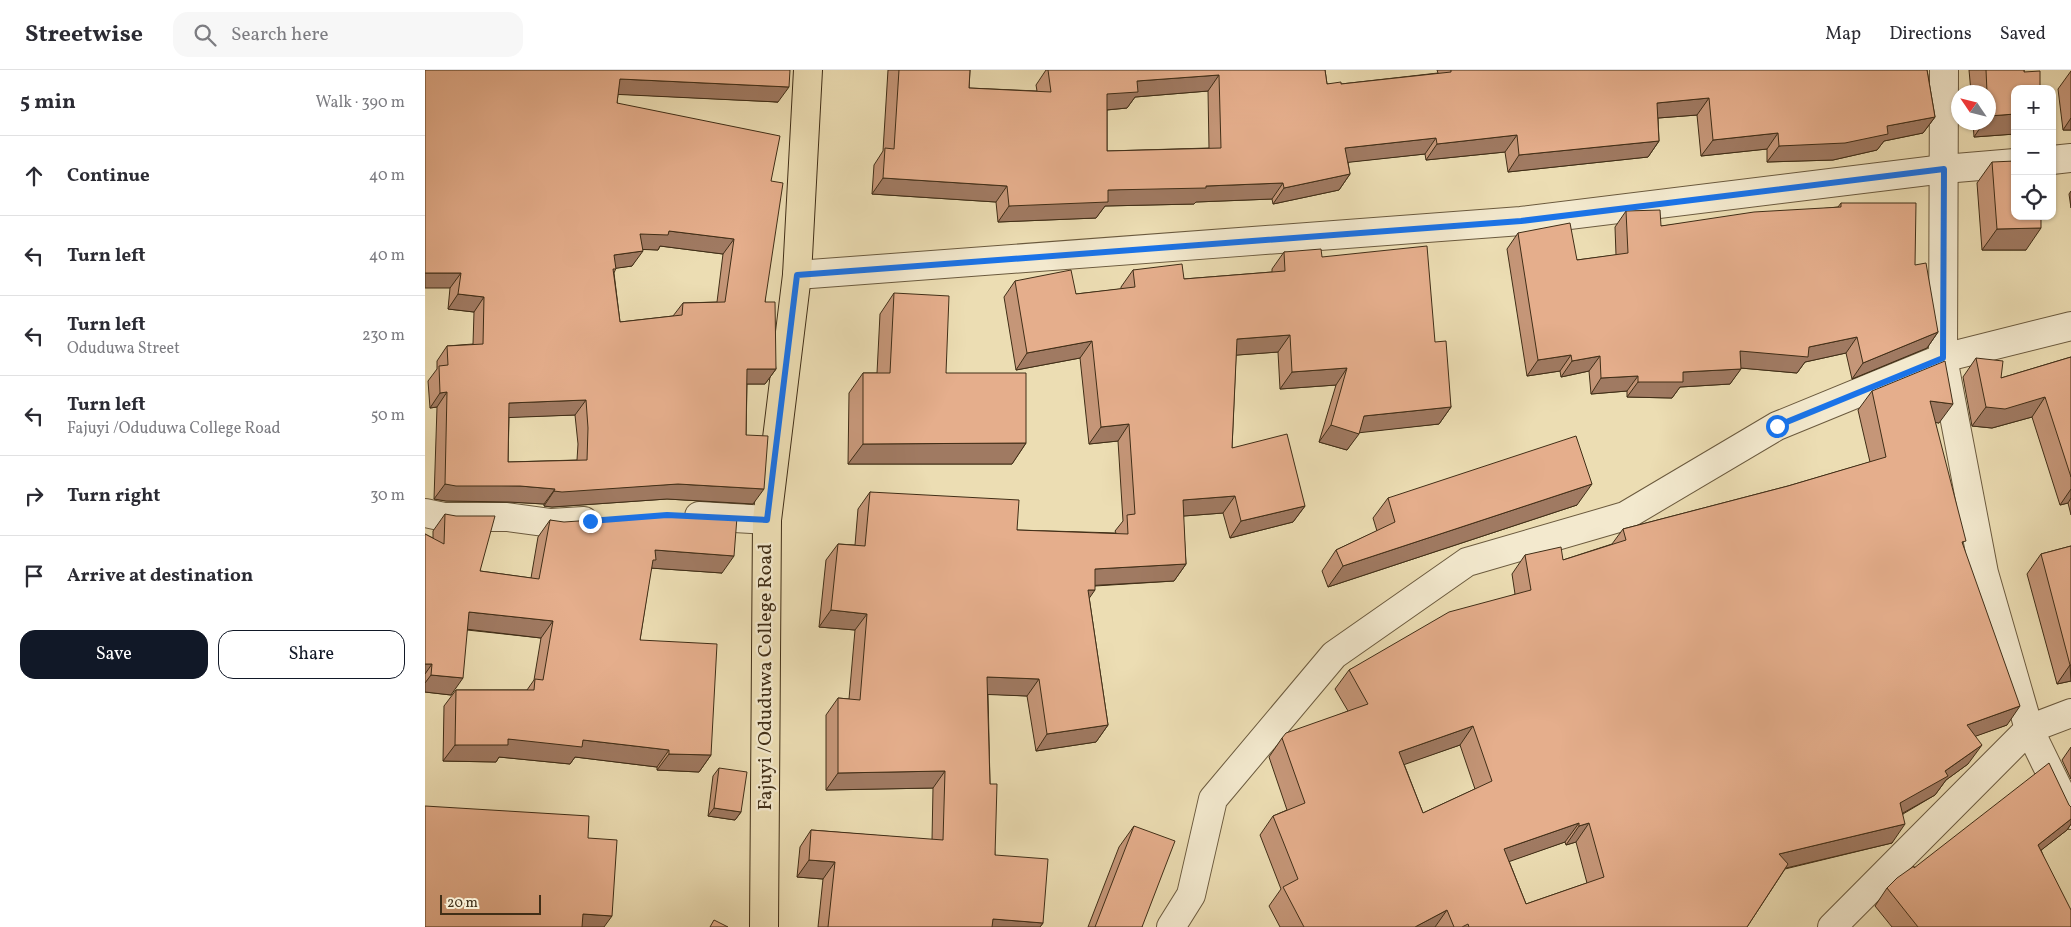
<!DOCTYPE html>
<html lang="en">
<head>
<meta charset="utf-8">
<style>
  body { margin:0; font-family:Vollkorn,serif; background:#f7f7f7; color:#2b2b33 }
  .controls { position:absolute; right:15px; top:15px; display:grid; overflow:hidden; border-radius:10px; box-shadow:0 1px 4px #0004 }
  .controls button { width:45px; height:45px; display:grid; place-items:center; padding:0; border:0; border-bottom:1px solid #e1e1e2; background:#fff; color:#2b2b33; font:25px sans-serif }
  .compass { position:absolute; left:1526px; top:15px; width:45px; height:45px; border-radius:50%; background:#fff; box-shadow:0 1px 4px #0004; rotate:305deg }
  .scale { position:absolute; left:15px; bottom:12px; width:101px; box-sizing:border-box; padding-left:5px; border:2px solid #402e17; border-top:0; font-size:14px; line-height:18px; white-space:nowrap; color:#402e17; -webkit-text-stroke:4px #f3e9ce; paint-order:stroke }
  .stop { position:absolute; width:15px; height:15px; margin:-11px; border:4px solid #1a73e8; border-radius:50%; background:#fff }
  .stop.end { background:#1a73e8; border-color:#fff; box-shadow:0 1px 5px #0008 }
  .list { margin:0; padding:0; list-style:none }
  h2 { display:flex; justify-content:space-between; align-items:center; height:65px; margin:0; padding:0 20px; font-size:21px }
  h2 small { font-size:16px; font-weight:400; color:#7c7c81 }
  .list li { display:grid; grid-template-columns:32px 1fr auto; gap:15px; align-items:center; box-sizing:border-box; height:80px; padding:0 20px; border-top:1px solid #e1e1e2 }
  .list b { display:block; font-size:19px; white-space:nowrap }
  .list p { margin:0; font-size:16px; white-space:nowrap; color:#7c7c81 }
  .list em { font-size:16px; font-style:normal; color:#7c7c81 }
  .actions { display:flex; gap:10px; padding:15px 20px }
  .actions a { flex:1; padding:11px 0; border:1px solid #111827; border-radius:15px; text-align:center; font-size:18px; color:#111827 }
  .actions .main { background:#111827; color:#fff }
  .icon { flex:none; width:28px; height:28px; fill:none; stroke:currentColor; stroke-width:2; stroke-linecap:round; stroke-linejoin:round }
  .map { position:relative; flex:none; width:1646px; height:857px; overflow:hidden }
  header { display:flex; align-items:center; gap:30px; box-sizing:border-box; height:70px; padding:0 25px; background:#fff; border-bottom:1px solid #e1e1e2 }
  header strong { font-size:24px }
  nav { display:flex; gap:28px; margin-inline-start:auto; font-size:18px }
  .search { width:350px; height:45px; background:#f7f7f7; display:flex; align-items:center; gap:12px; box-sizing:border-box; padding:0 18px; border-radius:15px; color:#7c7c81; font-size:19px }
  main { display:flex }
  aside { flex:1; background:#fff }
  .map>svg:first-child { display:block }
</style>
</head>
<body>
<header>
<strong>Streetwise</strong>
<div class="search"><svg class="icon" aria-label="search" viewBox="0 0 24 24"><circle cx="10" cy="10" r="6"/><path d="M15 15l6 6"/></svg>Search here</div>
<nav><a>Map</a><a>Directions</a><a>Saved</a></nav>
</header>
<main>
<aside>
<h2>5 min<small>Walk · 390 m</small></h2>
<ul class="list">
<li><svg class="icon" aria-label="ahead" viewBox="0 0 24 24"><path d="M12 20V5M6 11l6-6 6 6"/></svg><div><b>Continue</b></div><em>40 m</em></li>
<li><svg class="icon" aria-label="left" viewBox="0 0 24 24"><path d="M17 20v-9H6M10 6l-5 5 5 5"/></svg><div><b>Turn left</b></div><em>40 m</em></li>
<li><svg class="icon" aria-label="left" viewBox="0 0 24 24"><path d="M17 20v-9H6M10 6l-5 5 5 5"/></svg><div><b>Turn left</b><p>Oduduwa Street</p></div><em>230 m</em></li>
<li><svg class="icon" aria-label="left" viewBox="0 0 24 24"><path d="M17 20v-9H6M10 6l-5 5 5 5"/></svg><div><b>Turn left</b><p>Fajuyi /Oduduwa College Road</p></div><em>50 m</em></li>
<li><svg class="icon" aria-label="right" viewBox="0 0 24 24"><path d="M7 20v-9h11M14 6l5 5-5 5"/></svg><div><b>Turn right</b></div><em>30 m</em></li>
<li><svg class="icon" aria-label="arrive" viewBox="0 0 24 24"><path d="M6 21V4h12l-3 4 3 4H6"/></svg><div><b>Arrive at destination</b></div></li>
</ul>
<div class="actions"><a class="main">Save</a><a>Share</a></div>
</aside>
<div class="map">
<svg width="1646" height="857" viewBox="0 0 1646 857">
  <rect width="100%" height="100%" fill="#ecddb3"/>
  <filter id="stains"><feTurbulence type="fractalNoise" baseFrequency=".004" numOctaves="4"/><feColorMatrix values="0 0 0 0 .2 0 0 0 0 .09 0 0 0 0 .02 0 0 0 .5 -.17"/></filter>
  <radialGradient id="worn" r=".72"><stop offset=".6" stop-color="#630" stop-opacity="0"/><stop offset="1" stop-color="#630" stop-opacity=".3"/></radialGradient>
  <g fill="none" stroke-linecap="round" stroke-linejoin="round">
    <defs>
      <g id="minor">
        <polyline points="1519,0 1518,288 1559,503 1604,659 1646,745"/>
        <polyline points="1627,90 1646,88"/>
        <polyline points="372,205 1096,151 1519,99 1590,93"/>
        <polyline points="0,443 19,447 82,447 126,453 159,451"/>
        <polyline points="274,446 342,450"/>
        <polyline points="746,857 766,825 788,729 909,585 1042,492 1200,446 1352,356 1518,288 1646,256"/>
        <polyline points="1407,857 1604,659 1646,643"/>
      </g>
      <polyline id="primary" points="339,857 342,450 372,205 383,0"/>
    </defs>
    <use href="#minor" stroke="#6b5a3e" stroke-width="30"/>
    <use href="#primary" stroke="#402e17" stroke-width="30"/>
    <use href="#minor" stroke="#f3e9ce" stroke-width="28"/>
    <use href="#primary" stroke="#ecddb3" stroke-width="28"/>
  </g>
  <g fill="#c59678" stroke="#402e17" fill-rule="evenodd">
    <path d="M0,0L353,32L193,24L192,33L346,111L340,232L351,299L340,314H322L321,365L328,434L242,429L127,437L119,436V434L84,432L21,431L9,429L12,337L5,338L3,311L12,299V291L22,276L48,274L49,242L23,239L25,218ZM235,176L298,184L292,232L258,233L248,246L195,252L189,203L191,198L207,196L217,179L233,180ZM150,345L153,374L152,390L83,392L84,347Z"/>
    <path d="M463,0H545L544,18L612,21L611,15L621,0H900L902,14H916L1013,3L1012,0H1502L1510,47L1498,63L1459,71L1452,80L1408,90L1342,92V79L1276,86L1272,45L1233,48L1234,71L1223,87L1083,102L1080,82L1001,90L1000,84L923,92L925,104L914,120L848,134L847,129L771,132L769,134L680,136L671,148L573,152L571,132L447,124L449,95L458,81ZM783,21L784,78L682,81V40L702,38L710,27Z"/>
    <polygon points="1544,0 1599,0 1599,2 1590,19 1590,64 1549,67 1548,52 1564,52 1564,22 1546,22"/>
    <polygon points="1646,1 1646,60 1638,60 1633,19"/>
    <polygon points="1567,92 1601,180 1557,180 1552,113"/>
    <polygon points="1646,121 1646,138 1644,124"/>
    <polygon points="1416,133 1490,195 1513,262 1502,278 1427,309 1421,283 1380,292 1372,303 1316,298 1305,314 1255,317 1247,328 1202,327 1202,321 1166,324 1164,301 1136,307 1135,301 1102,306 1082,179 1093,163 1152,190 1191,185 1190,157 1201,141 1236,156 1413,137"/>
    <polygon points="859,182 897,187 1010,272 1026,337 1014,354 934,362 922,380 894,372 911,315 855,319 853,282 811,285 807,378 880,436 868,452 805,468 798,443 758,446 761,494 749,511 670,516 664,527 683,655 671,672 611,681 602,626 563,624 565,714 570,785 618,853 615,857 393,857 398,809 372,807 375,777 386,760 507,770 508,718 401,720 401,645 413,628 424,629 430,560 394,557 401,490 413,474 430,475 433,439 445,422 592,460 691,463 690,461 698,451 693,371 664,374 655,288 591,300 579,227 590,211 651,224 696,219 696,217 708,200 759,209 847,202 847,199"/>
    <polygon points="469,223 521,303 601,373 587,394 423,394 424,323 438,303 452,303 455,244"/>
    <polygon points="1646,287 1646,445 1643,433 1635,435 1607,347 1567,358 1547,356 1538,307 1551,288 1576,308"/>
    <path d="M1447,321L1514,353L1510,352L1538,476L1582,655L1550,666L1543,694L1521,710L1510,725L1478,744L1467,773L1360,799L1322,857H855L844,836L856,819L835,765L848,746L862,740L844,687L857,668L923,641L910,619L924,600L1090,524L1087,504L1100,485L1138,490L1187,474L1198,459L1363,416L1445,392L1433,340ZM1035,675L1050,719L998,743L979,694ZM1140,772L1141,775L1151,772L1162,813L1101,834L1084,791Z"/>
    <polygon points="963,428 1152,435 903,517 897,501 911,480 952,461 948,448"/>
    <polygon points="20,444 55,501 106,508 113,467 125,450 297,503 226,498 215,570 286,685 274,702 232,700 232,697 150,687 145,694 74,687 71,692 18,691 19,636 31,620 102,620 109,610 116,568 42,560 26,625 0,622 0,464 8,468 8,461"/>
    <polygon points="1646,476 1646,611 1632,614 1602,504 1616,484"/>
    <polygon points="1646,677 1646,709 1637,690"/>
    <polygon points="294,698 316,742 310,750 283,746 288,706"/>
    <polygon points="1644,735 1646,737 1646,754 1642,760 1616,780 1646,857 1467,857 1450,836 1462,818 1489,798"/>
    <polygon points="709,756 717,857 663,857 694,777"/>
  </g>
  <g fill="#a07a62" stroke="#402e17">
    <polygon points="794,5 783,21 710,27 702,38 670,41 682,24 712,11"/>
    <polygon points="195,9 364,17 353,32 184,24"/>
    <polygon points="1284,28 1272,45 1220,49 1232,33"/>
    <polygon points="1590,44 1590,64 1549,67 1559,52 1564,52 1564,46"/>
    <polygon points="1510,47 1498,63 1459,71 1452,80 1408,90 1342,92 1354,76"/>
    <polygon points="1646,48 1646,60 1638,60"/>
    <polygon points="1353,63 1342,79 1276,86 1288,70"/>
    <polygon points="1092,65 1080,82 1001,90 1012,74"/>
    <polygon points="1011,68 1000,84 908,94 920,78"/>
    <polygon points="1234,71 1223,87 1083,102 1094,85"/>
    <polygon points="925,104 914,120 848,134 859,118"/>
    <polygon points="458,108 582,116 571,132 447,124"/>
    <polygon points="858,113 847,129 771,132 769,134 680,136 671,148 573,152 584,136 683,120"/>
    <polygon points="1616,158 1601,180 1557,180 1572,159"/>
    <polygon points="244,161 309,169 298,184 235,176 233,180 205,179 215,164"/>
    <polygon points="218,181 207,196 179,200 189,185"/>
    <polygon points="0,203 36,203 25,218 0,218"/>
    <polygon points="33,224 59,227 49,242 23,239"/>
    <polygon points="1513,262 1502,278 1427,309 1438,293"/>
    <polygon points="865,265 853,282 800,286 812,269"/>
    <polygon points="1432,267 1421,283 1380,292 1372,303 1304,297 1315,281 1384,277"/>
    <polygon points="667,271 655,288 591,300 602,283"/>
    <polygon points="1146,285 1135,301 1102,306 1113,290"/>
    <polygon points="1175,286 1164,301 1136,307 1147,291"/>
    <polygon points="922,298 911,315 855,319 867,302"/>
    <polygon points="322,299 351,299 340,314 312,314"/>
    <polygon points="1316,299 1305,314 1255,317 1247,328 1202,327 1213,312 1258,302"/>
    <polygon points="1213,306 1202,321 1166,324 1176,308"/>
    <polygon points="22,322 12,337 5,338 15,323"/>
    <polygon points="1620,327 1607,347 1567,358 1547,356 1561,337"/>
    <polygon points="161,330 150,345 73,348 84,333"/>
    <polygon points="1505,331 1528,334 1514,353 1491,350"/>
    <polygon points="1026,337 1014,354 932,363 934,364 922,380 894,372 906,355 939,346"/>
    <polygon points="704,354 693,371 664,374 676,357"/>
    <polygon points="601,373 587,394 423,394 438,374"/>
    <polygon points="20,414 95,416 130,419 119,434 84,432 21,431 9,429"/>
    <polygon points="253,414 339,419 328,434 242,429 127,437 119,436 129,421"/>
    <polygon points="1167,414 1152,435 903,517 918,496"/>
    <polygon points="1646,419 1646,428 1643,433 1635,435"/>
    <polygon points="810,426 798,443 746,447 758,430"/>
    <polygon points="880,436 868,452 805,468 816,451"/>
    <polygon points="230,480 309,486 297,503 225,498"/>
    <polygon points="761,494 749,511 658,516 670,499"/>
    <polygon points="663,520 670,520 658,537"/>
    <polygon points="406,540 442,544 430,560 394,557"/>
    <polygon points="44,542 128,551 116,568 32,558"/>
    <polygon points="0,594 7,594 0,604"/>
    <polygon points="1645,595 1646,611 1632,614"/>
    <polygon points="6,605 38,608 26,625 0,622 0,613"/>
    <polygon points="562,607 614,609 602,626 550,624"/>
    <polygon points="1595,636 1582,655 1529,674 1542,655"/>
    <polygon points="683,655 671,672 611,681 622,664"/>
    <polygon points="1048,656 1035,675 961,701 974,682"/>
    <polygon points="83,669 158,670 244,680 232,697 150,687 145,694 74,687 71,692 18,691 30,675"/>
    <polygon points="1557,675 1543,694 1521,710 1510,725 1462,752 1475,733"/>
    <polygon points="244,684 286,685 274,702 232,700"/>
    <polygon points="520,701 508,718 401,720 413,703"/>
    <polygon points="289,738 316,742 310,750 283,746"/>
    <polygon points="1646,749 1646,754 1642,760 1601,792 1613,775"/>
    <polygon points="1154,753 1140,772 1066,798 1079,779"/>
    <polygon points="1164,753 1151,772 1141,775 1154,756"/>
    <polygon points="1480,754 1467,773 1340,803 1354,784"/>
    <polygon points="384,790 410,792 398,809 372,807"/>
    <polygon points="1022,840 1010,857 990,857"/>
    <polygon points="158,844 187,846 179,857 149,857"/>
    <polygon points="568,849 618,853 615,857 563,857"/>
  </g>
  <g fill="#e5ae8c" stroke="#402e17" fill-rule="evenodd">
    <path d="M0,0H365L364,17L195,9L192,33L355,66L346,111L358,113L340,232H350L351,299H322L321,365L343,366L339,419L253,414L137,422L129,421L130,419L95,416H31L20,414L22,322L15,323L14,296L23,295L22,276L58,274L59,227L33,224L36,203H0ZM244,161L309,169L300,232L258,233L257,245L195,252L188,199H191L189,185L218,181L215,164L243,165ZM161,330L163,358L162,390L83,392L84,333Z"/>
    <path d="M474,0H545L544,18L626,22L623,0H900L902,14L916,12V14L1026,2V0H1502L1510,47L1462,56L1463,64L1420,73L1354,76L1353,63L1288,70L1284,28L1232,33L1234,71L1094,85L1092,65L1012,74L1011,68L920,78L925,104L859,118L858,113L781,116V118L683,120V132L584,136L582,116L458,108L460,78L469,79ZM794,5L796,78L682,81V24L713,22L712,11Z"/>
    <polygon points="1561,0 1599,0 1599,2 1615,1 1615,19 1590,19 1590,44 1564,46 1564,22 1562,22"/>
    <polygon points="1590,91 1590,146 1616,146 1616,158 1572,159 1567,92"/>
    <polygon points="1416,133 1491,133 1490,195 1501,193 1513,262 1438,293 1432,267 1384,277 1383,287 1315,281 1316,299 1258,302 1258,312 1213,312 1213,306 1176,308 1175,286 1147,291 1146,285 1113,290 1093,163 1145,153 1152,190 1203,183 1201,141 1235,140 1236,156 1329,142 1416,137"/>
    <polygon points="1002,176 1010,272 1021,271 1026,337 939,346 934,364 906,355 922,298 867,302 865,265 812,269 807,378 862,364 880,436 816,451 810,426 758,430 761,494 670,499 670,520 663,520 683,655 622,664 614,609 562,607 565,714 572,714 570,785 623,789 618,853 568,849 567,857 403,857 410,792 384,790 386,760 518,770 520,701 413,703 413,628 435,630 442,544 406,540 413,474 440,476 445,422 594,430 592,460 703,464 702,445 710,444 704,354 676,357 667,271 602,283 590,211 646,200 651,224 710,217 708,200 757,194 759,209 860,201 859,182 896,179 897,187"/>
    <polygon points="469,223 524,226 521,303 601,303 601,373 438,374 438,303 465,303"/>
    <polygon points="1646,287 1646,407 1620,327 1580,339 1561,337 1551,288 1578,291 1576,308"/>
    <path d="M1520,291L1528,334L1505,331L1541,471L1537,472L1595,636L1542,655L1557,675L1520,701L1523,706L1475,733L1480,754L1354,784L1363,794L1322,857H1044L1043,854L1037,857H1029L1022,840L990,857H879L858,817L873,809L848,746L880,733L857,668L861,663L943,634L924,600L1024,542L1106,520L1100,485L1136,477L1138,490L1201,470L1198,459L1363,416L1461,387L1447,321ZM1048,656L1067,711L998,743L974,682ZM1154,753V756L1164,753L1179,807L1101,834L1079,779Z"/>
    <polygon points="1151,366 1167,414 918,496 911,480 970,452 963,428"/>
    <polygon points="20,444 31,446 70,446 55,501 114,509 125,450 139,452 255,444 312,447 309,486 230,480 231,490 228,490 215,570 292,574 286,685 244,684 244,680 158,670 157,677 83,669 83,675 30,675 31,620 109,620 110,609 118,610 128,551 44,542 38,608 6,605 7,594 0,594 0,464 19,474"/>
    <polygon points="1646,476 1646,595 1645,595 1616,484"/>
    <polygon points="1624,693 1644,735 1646,737 1646,749 1613,775 1646,840 1646,857 1493,857 1462,818 1472,808 1489,796 1489,798"/>
    <polygon points="294,698 322,702 316,742 289,738"/>
    <polygon points="0,736 164,746 163,768 192,770 187,846 158,844 157,857 0,857"/>
    <polygon points="709,756 750,771 717,857 670,857"/>
    <polygon points="289,850 303,857 285,857"/>
  </g>
  <g fill="none" stroke-linecap="round" stroke-linejoin="round">
    <polyline stroke="#1a73e8" stroke-width="6" points="165,451 242,445 342,450 372,205 1096,151 1519,99 1518,288 1352,356"/>
  </g>
  <g text-anchor="middle" dominant-baseline="central" stroke-width="4.5" stroke-linejoin="round" paint-order="stroke">
    <g font-size="20" fill="#402e17" stroke="#f3e9ce">
      <text transform="translate(341 607) rotate(-90)">Fajuyi /Oduduwa College Road</text>
    </g>
  </g>
  <rect width="100%" height="100%" filter="url(#stains)"/>
  <rect width="100%" height="100%" fill="url(#worn)"/>
</svg>
<div class="controls">
<button>+</button>
<button>−</button>
<button><svg class="icon" aria-label="locate" viewBox="0 0 24 24"><circle cx="12" cy="12" r="6"/><path d="M12 2v4M12 18v4M2 12h4M18 12h4"/></svg></button>
</div>
<svg class="compass" viewBox="-18 -18 36 36"><path d="M0-13l5 13h-10z" fill="#e53935"/><path d="M0 13l5-13h-10z" fill="#7c7c81"/></svg>
<div class="scale">20 m</div>
<div class="stop" style="left:1352px;top:356px"></div>
<div class="stop end" style="left:165px;top:451px"></div>
</div>
</main>
</body>
</html>
